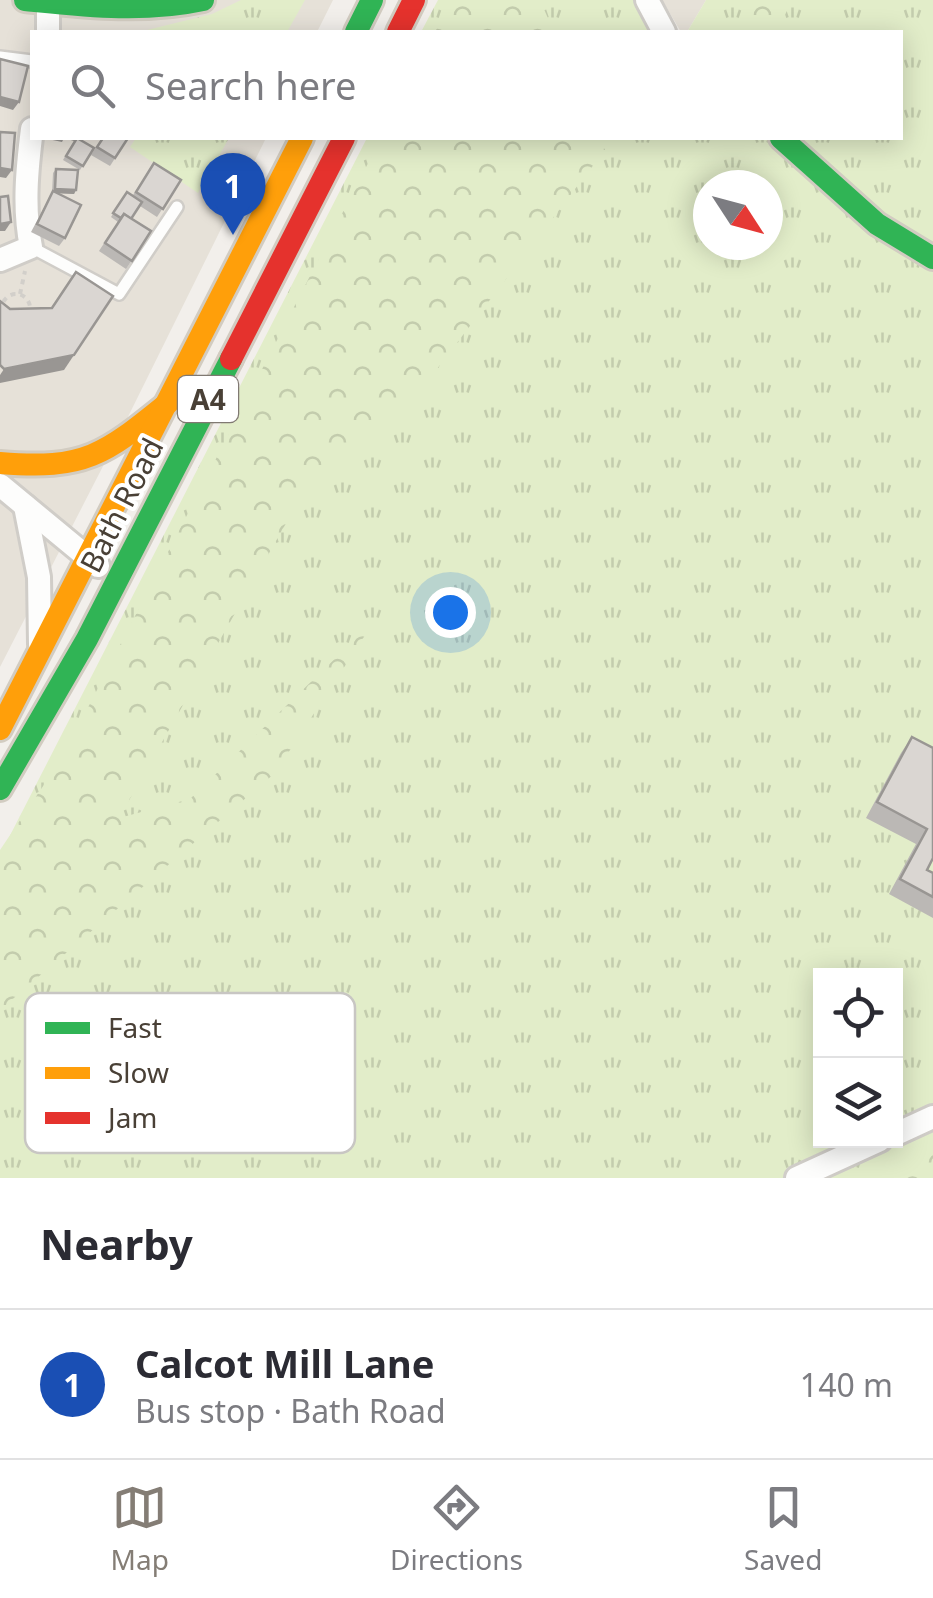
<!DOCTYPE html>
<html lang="en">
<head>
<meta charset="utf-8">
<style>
  body { margin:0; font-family:"Noto Sans",sans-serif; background:#f7f7f7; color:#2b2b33 }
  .controls { position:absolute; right:30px; bottom:30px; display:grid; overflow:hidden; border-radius:0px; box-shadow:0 5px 25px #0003 }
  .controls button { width:90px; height:90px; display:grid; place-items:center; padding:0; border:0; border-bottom:2px solid #e1e1e2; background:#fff; color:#2b2b33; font:50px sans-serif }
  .compass { position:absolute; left:693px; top:170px; width:90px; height:90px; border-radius:50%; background:#fff; box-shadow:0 5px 25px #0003; rotate:126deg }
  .you { position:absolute; left:450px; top:612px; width:35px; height:35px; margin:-25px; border:8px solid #fff; border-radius:50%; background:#1a73e8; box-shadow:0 0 0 15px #1a73e833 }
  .badge { display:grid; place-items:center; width:65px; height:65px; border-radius:50%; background:#847d75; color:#fff; font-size:32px; font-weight:700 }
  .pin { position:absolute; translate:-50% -82px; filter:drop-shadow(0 2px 5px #0008) }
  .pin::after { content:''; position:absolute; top:52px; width:35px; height:30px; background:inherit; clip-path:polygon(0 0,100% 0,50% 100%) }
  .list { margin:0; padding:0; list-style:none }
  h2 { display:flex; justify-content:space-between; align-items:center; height:130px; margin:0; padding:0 40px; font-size:42px }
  h2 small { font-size:32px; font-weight:400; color:#7c7c81 }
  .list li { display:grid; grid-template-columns:65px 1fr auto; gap:30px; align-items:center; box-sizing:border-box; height:150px; padding:0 40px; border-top:2px solid #e1e1e2 }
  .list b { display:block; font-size:38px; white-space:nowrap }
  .list p { margin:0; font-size:32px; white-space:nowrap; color:#7c7c81 }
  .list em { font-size:32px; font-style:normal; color:#7c7c81 }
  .icon { flex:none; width:55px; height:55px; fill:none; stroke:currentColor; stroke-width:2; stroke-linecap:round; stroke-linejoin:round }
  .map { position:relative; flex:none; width:933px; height:1178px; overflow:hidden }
  .search { position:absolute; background:#fff; box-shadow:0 5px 25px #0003; left:30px; right:30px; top:30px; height:110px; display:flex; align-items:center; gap:25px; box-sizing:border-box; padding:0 35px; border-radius:0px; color:#7c7c81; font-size:38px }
  .sheet { height:280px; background:#fff }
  nav { display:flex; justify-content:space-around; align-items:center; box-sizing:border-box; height:140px; border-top:2px solid #e1e1e2; background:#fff; font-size:28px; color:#7c7c81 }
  nav a { display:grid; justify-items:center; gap:5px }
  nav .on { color:#847d75 }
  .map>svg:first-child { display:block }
</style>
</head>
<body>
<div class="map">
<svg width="933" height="1178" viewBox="0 0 933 1178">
  <defs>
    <pattern id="grass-tufts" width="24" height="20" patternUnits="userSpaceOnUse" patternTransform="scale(2.5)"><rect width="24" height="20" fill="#e2edc9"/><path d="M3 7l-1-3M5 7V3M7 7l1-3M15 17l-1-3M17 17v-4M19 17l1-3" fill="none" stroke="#c3ccad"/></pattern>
    <pattern id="forest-crowns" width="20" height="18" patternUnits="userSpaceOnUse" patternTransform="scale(2.5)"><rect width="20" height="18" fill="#e2edc9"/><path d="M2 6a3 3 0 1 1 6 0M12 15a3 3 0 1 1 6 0" fill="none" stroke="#c3ccad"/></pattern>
  </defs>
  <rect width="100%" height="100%" fill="#f2efeb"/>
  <g fill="#e6e1d8">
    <polygon points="0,0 333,0 317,32 32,32 32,138 266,138 119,435 0,667"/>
    <polygon points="662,0 706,0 687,32 681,32"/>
  </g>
  <g fill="url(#grass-tufts)" fill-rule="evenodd">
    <polygon points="241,0 305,0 287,32 62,32 63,30 143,31 212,14"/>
    <polygon points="438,0 635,0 654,32 421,32"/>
    <path d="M706,0H933V1178H0V855L367,138H900V32H687ZM708,185H768V245H708ZM820,976H896V1140H820Z"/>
    <polygon points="136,138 229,138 198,193 130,147"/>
  </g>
  <g fill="url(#forest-crowns)">
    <polygon points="452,0 540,0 554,32 435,32"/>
    <polygon points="750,0 792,0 777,32 753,32"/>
    <polygon points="381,138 599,138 605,150 410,404 293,511 119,818 190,799 375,620 275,773 0,1010 0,850 62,758"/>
    <polygon points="933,1140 933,1178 900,1178 900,1159"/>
  </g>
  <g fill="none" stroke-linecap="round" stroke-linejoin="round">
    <defs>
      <g id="lane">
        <polyline points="0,57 32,61"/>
        <polyline points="31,247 119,294 177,207"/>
      </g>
      <g id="street">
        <polyline points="647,0 664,32"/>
        <polyline points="48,32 48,2"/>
        <path d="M0,260L31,247C23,208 27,169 32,129"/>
        <polyline points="0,485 98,566"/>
        <polyline points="25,506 39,577 40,644"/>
        <polyline points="896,1134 933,1117"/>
        <polyline points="797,1178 880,1140"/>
      </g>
      <g id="fast">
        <path d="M25,0C85,6 143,13 203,0"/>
        <polyline points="356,32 372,0"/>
        <polyline points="781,138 877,224 933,258"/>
        <polyline points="0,789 87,639 231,359"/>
      </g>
      <g id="slow">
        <path d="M0,463C85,470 104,455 168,403"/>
        <polyline points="0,729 302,138"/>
      </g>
      <g id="jam">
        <polyline points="398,32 414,0"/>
        <polyline points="231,359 344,138"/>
      </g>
    </defs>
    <use href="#lane" stroke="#d0cdc8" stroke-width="16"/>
    <use href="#street" stroke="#d0cdc8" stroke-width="28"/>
    <use href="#fast" stroke="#d2ccc1" stroke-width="28"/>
    <use href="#slow" stroke="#d2ccc1" stroke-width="28"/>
    <use href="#jam" stroke="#d2ccc1" stroke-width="28"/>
    <g stroke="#d2cfca" stroke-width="4" stroke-dasharray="5 5" stroke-linecap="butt">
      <circle cx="16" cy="308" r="14"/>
      <polyline points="20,294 25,271"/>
    </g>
    <use href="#lane" stroke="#fdfdfc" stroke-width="11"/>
    <use href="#street" stroke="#fdfdfc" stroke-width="22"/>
    <use href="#fast" stroke="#30b455" stroke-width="22"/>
    <use href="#slow" stroke="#ff9f0a" stroke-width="22"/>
    <use href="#jam" stroke="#e5322d" stroke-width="22"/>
  </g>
  <g fill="#bbb8b5">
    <polygon points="76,138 94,148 80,170 63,160"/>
    <polygon points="102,138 128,138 110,166 91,155"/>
    <polygon points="154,163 181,180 157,217 140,206 131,219 151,231 126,269 99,251 118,222 111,217 127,192 133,195"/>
    <polygon points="56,169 76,190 74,194 57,193 65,238 59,246 31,232 52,193 53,173"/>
    <polygon points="912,737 933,748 927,870 933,873 933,918 889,894 916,844 866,818 901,753"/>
  </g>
  <g fill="#999693">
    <polygon points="0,97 19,102 13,110 0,106"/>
    <polygon points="43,138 76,138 74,141 64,138 62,142"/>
    <polygon points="0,168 12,170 6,178 0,177"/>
    <polygon points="55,189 76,190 74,194 52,193"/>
    <polygon points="11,222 5,231 0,231 0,224"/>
    <polygon points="74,355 64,370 0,383 0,375 4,369"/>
  </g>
  <g fill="#dad6d2" stroke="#999693" stroke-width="2.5">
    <polygon points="0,59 28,66 19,102 0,97"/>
    <polygon points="0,132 15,133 12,170 0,168"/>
    <polygon points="77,138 94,148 83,166 66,156"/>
    <polygon points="103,138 128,138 115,158 97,147"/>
    <polygon points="154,163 181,180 163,209 136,192"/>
    <polygon points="56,169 78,170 76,190 55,189"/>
    <polygon points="53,191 81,205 65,238 37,224"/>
    <polygon points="127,192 142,202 131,219 124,214 121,218 113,213"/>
    <polygon points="8,196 11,222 0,224 0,197"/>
    <polygon points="124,214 151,231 132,261 105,243"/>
    <polygon points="76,272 113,296 74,355 4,369 0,365 0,301 10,309 52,308"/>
    <polygon points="912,737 933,748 933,858 927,870 933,873 933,897 900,879 927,829 877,802"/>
  </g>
  <g text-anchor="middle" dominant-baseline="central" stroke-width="8" stroke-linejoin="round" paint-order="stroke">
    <rect fill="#fff" stroke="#807972" stroke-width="2.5" x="178" y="376" width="60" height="46" rx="8"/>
    <g font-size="28" font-weight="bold" fill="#494036">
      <text x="208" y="399">A4</text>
    </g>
    <g font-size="30" fill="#494036" stroke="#fff">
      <text transform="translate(121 505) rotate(-63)">Bath Road</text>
    </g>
  </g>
  <rect x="25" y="993" width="330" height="160" rx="15" fill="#fff" stroke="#c8c6c3" stroke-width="2.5"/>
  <rect x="45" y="1022" width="45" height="12" fill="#30b455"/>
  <rect x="45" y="1067" width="45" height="12" fill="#ff9f0a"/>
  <rect x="45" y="1112" width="45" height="12" fill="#e5322d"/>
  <g font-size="28" fill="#494036">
    <text x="108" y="1038">Fast</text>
    <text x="108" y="1083">Slow</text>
    <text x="108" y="1128">Jam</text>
  </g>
</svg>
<div class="controls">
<button><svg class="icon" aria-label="locate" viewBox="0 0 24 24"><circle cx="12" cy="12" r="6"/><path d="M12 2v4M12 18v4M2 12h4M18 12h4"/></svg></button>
<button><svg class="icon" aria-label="layers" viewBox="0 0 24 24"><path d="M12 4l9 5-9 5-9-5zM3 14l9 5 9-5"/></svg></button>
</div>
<svg class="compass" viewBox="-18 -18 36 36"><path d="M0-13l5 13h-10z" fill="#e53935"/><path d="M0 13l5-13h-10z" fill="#7c7c81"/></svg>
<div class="you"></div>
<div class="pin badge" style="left:233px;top:235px;background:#1a4fb4">1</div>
<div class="search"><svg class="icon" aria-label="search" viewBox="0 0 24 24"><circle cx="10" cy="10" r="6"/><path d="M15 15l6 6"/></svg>Search here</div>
</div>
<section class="sheet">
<h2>Nearby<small></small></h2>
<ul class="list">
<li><span class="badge" style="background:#1a4fb4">1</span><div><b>Calcot Mill Lane</b><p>Bus stop · Bath Road</p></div><em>140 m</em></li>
</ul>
</section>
<nav>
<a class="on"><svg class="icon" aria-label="map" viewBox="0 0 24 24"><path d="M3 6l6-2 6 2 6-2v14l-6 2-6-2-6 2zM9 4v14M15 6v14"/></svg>Map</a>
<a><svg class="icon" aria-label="directions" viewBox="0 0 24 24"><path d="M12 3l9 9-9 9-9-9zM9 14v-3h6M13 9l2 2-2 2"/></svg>Directions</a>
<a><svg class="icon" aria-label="saved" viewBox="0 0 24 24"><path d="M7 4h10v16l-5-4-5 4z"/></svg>Saved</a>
</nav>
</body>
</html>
